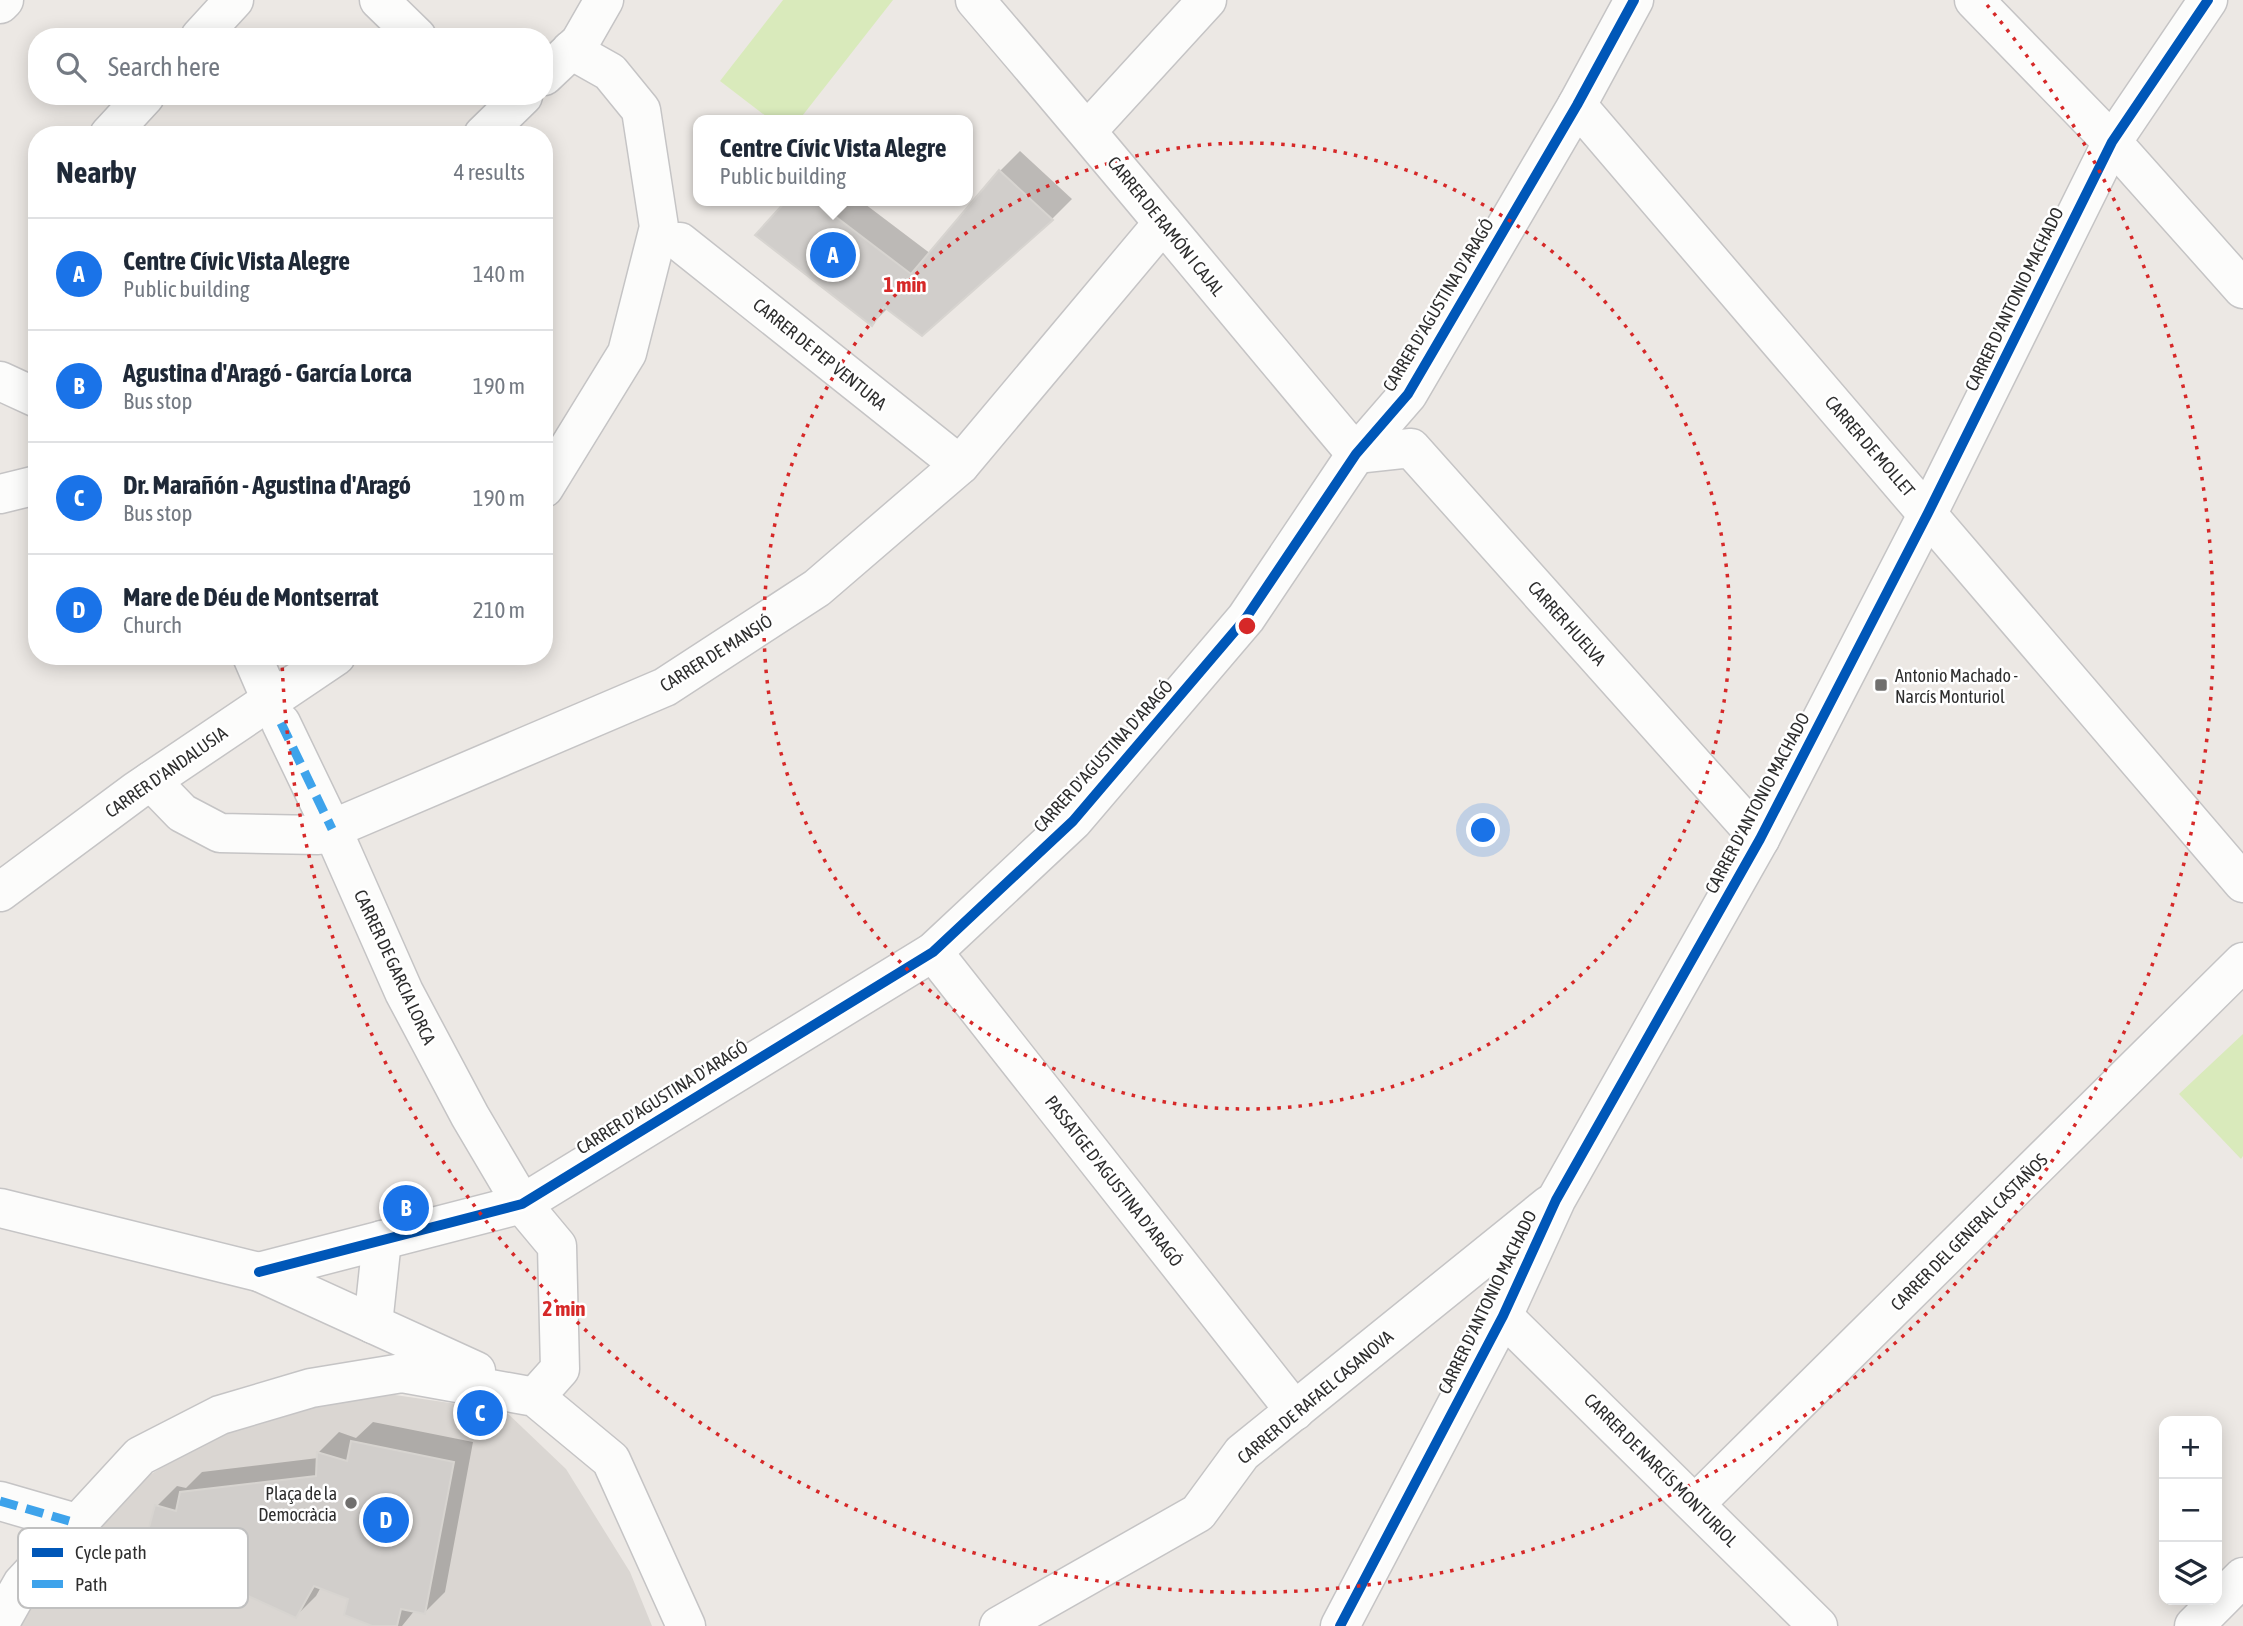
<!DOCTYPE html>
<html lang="en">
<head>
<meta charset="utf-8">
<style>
  body { margin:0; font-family:"Asap Condensed",sans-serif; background:#f2f2f3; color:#1f2937 }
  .controls { position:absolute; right:21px; bottom:21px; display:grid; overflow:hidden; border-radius:14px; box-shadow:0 4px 18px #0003 }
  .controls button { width:63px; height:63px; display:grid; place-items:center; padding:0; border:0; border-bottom:2px solid #e0e1e3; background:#fff; color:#1f2937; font:35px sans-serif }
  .you { position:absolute; left:1484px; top:831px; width:24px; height:24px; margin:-18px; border:5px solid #fff; border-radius:50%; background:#1a73e8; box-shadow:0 0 0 10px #1a73e833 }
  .badge { display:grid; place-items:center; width:46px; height:46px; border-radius:50%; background:#1a73e8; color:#fff; font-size:23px; font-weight:700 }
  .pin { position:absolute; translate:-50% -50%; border:4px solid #fff; box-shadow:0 2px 7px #0006 }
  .popup { position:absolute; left:693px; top:115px; width:280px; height:91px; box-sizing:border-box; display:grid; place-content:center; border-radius:14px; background:#fff; filter:drop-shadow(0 2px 5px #0005); font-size:23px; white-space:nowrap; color:#747a83 }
  .popup b { font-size:26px; color:#1f2937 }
  .popup::after { content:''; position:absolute; left:50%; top:100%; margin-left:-14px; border:14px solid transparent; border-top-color:#fff }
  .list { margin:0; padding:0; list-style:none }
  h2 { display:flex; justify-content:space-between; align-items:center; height:91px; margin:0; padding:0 28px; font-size:30px }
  h2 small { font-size:23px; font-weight:400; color:#747a83 }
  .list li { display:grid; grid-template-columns:46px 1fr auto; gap:21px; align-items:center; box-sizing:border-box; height:112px; padding:0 28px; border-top:2px solid #e0e1e3 }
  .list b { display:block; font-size:26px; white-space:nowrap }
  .list p { margin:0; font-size:23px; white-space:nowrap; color:#747a83 }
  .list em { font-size:23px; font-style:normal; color:#747a83 }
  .icon { flex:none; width:38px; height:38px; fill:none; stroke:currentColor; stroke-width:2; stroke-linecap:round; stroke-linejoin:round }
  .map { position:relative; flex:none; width:2243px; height:1626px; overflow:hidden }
  .search { position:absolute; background:#fff; box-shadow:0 4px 18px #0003; left:28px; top:28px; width:525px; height:77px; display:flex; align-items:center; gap:18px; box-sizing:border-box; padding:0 24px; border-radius:28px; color:#747a83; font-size:26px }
  .panel { position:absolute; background:#fff; box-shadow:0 4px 18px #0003; left:28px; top:126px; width:525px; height:539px; border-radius:28px }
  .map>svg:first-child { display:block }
</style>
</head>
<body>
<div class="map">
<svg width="2243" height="1626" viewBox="0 0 2243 1626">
  <rect width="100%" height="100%" fill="#ece8e4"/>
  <g fill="#d9eabb">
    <polygon points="783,0 893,0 799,120 771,120 720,81"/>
    <polygon points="2243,1034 2243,1156 2241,1159 2179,1094"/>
  </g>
  <polygon fill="#dad6d2" points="395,1395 505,1411 566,1469 630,1572 652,1626 17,1626 67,1546 139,1482 201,1442 289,1410 343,1397"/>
  <g fill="#0003">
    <polygon points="1020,151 1072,199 1052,219 888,308 872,324 758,235 789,201 861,201 931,254 1000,171"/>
    <polygon points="373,1422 473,1442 445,1592 425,1612 415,1610 402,1626 377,1626 350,1598 321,1587 316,1596 296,1616 171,1541 157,1506 177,1486 186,1488 202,1472 318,1458 319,1452 339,1432 356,1438"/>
  </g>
  <g fill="#d1cecb" stroke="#d7d4d0" stroke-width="2">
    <polygon points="999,170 1053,220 922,336 884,307 872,326 755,235 786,201 815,201 911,274"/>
    <polygon points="351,1441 454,1462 425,1614 401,1609 397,1626 372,1626 344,1615 348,1599 314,1586 296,1618 170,1560 169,1542 147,1535 155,1505 176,1511 180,1492 316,1476 317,1452 347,1461"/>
  </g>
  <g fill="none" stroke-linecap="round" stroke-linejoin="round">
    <defs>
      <g id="minor">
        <polyline points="379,0 417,37"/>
        <path d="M975,0C1104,150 1229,303 1356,454"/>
        <polyline points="1974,0 2112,142 2243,289"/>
        <polyline points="0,4 4,0"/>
        <polyline points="200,37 234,0"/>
        <polyline points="544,76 580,42 604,0"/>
        <polyline points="1577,105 2243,883"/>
        <polyline points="1088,130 1207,0"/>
        <polyline points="109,135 145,96"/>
        <polyline points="483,135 523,96"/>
        <polyline points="680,242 960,465"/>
        <polyline points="0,381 37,398"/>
        <polyline points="1356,454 1411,448 1760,839"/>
        <polyline points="544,488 627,353 659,227 641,110 610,72 571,50"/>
        <polyline points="0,494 37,485"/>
        <polyline points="252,656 271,700"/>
        <polyline points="281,723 332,829 404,992 470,1116 522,1204 557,1246 560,1369 535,1397"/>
        <polyline points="151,781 182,813 220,833 318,835 665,687 817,588 960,465 1163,223"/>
        <polyline points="0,892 136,791 336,656"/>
        <polyline points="933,952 1295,1411"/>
        <polyline points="0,1208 259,1272 476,1371"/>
        <polyline points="259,1272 522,1204 933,952 1073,821 1246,618 1356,454 1408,394 1577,105 1634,0"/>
        <polyline points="1503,1316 1818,1626"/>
        <polyline points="373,1324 382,1240"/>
        <polyline points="0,1501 76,1523"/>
        <polyline points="1696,1503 2243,962"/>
        <polyline points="0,1623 22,1584 140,1456 220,1415 311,1388 402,1373 535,1397 611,1460 686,1626"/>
        <polyline points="999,1626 1198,1513 1242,1453 1549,1205"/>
        <polyline points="1340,1626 1503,1316 1556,1200 1760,839 1928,513 2112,142 2208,0"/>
        <polyline points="2194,1626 2243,1577"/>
      </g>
    </defs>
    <use href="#minor" stroke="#c5c4c5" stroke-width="41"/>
    <use href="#minor" stroke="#fcfcfb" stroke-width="38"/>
    <g stroke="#3ea3eb" stroke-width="9" stroke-dasharray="18 9" stroke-linecap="butt">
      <polyline points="281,723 332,829"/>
      <polyline points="0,1501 76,1523"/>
    </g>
    <defs>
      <g id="cycleway">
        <polyline points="259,1272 522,1204 933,952 1073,821 1246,618 1356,454 1408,394 1577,105 1634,0"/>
        <polyline points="1340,1626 1503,1316 1556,1200 1760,839 1928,513 2112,142 2208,0"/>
      </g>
    </defs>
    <use href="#cycleway" stroke="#fff" stroke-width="15"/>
    <use href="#cycleway" stroke="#0057b8" stroke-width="10"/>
  </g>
  <g fill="none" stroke="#d62828" stroke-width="3.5" stroke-dasharray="3.5 7">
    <circle cx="1247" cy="626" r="483"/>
    <path d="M1987 5A966 966 0 1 1 282 660"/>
  </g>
  <g fill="#706f6e" stroke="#fff" stroke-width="2.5">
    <rect x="1874" y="678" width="14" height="14" rx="3.5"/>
    <circle cx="351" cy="1503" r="7"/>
  </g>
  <g text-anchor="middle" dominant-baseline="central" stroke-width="5" stroke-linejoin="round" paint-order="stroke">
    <g font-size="18" fill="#2e2e2e" stroke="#fff">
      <text transform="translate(1166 226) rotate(51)">CARRER DE RAMÓN I CAJAL</text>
      <text transform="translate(2014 299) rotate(-64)">CARRER D'ANTONIO MACHADO</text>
      <text transform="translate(1438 305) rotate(-59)">CARRER D'AGUSTINA D'ARAGÓ</text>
      <text transform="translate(820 354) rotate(39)">CARRER DE PEP VENTURA</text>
      <text transform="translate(1870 446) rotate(49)">CARRER DE MOLLET</text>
      <text transform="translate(1567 623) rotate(48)">CARRER HUELVA</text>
      <text transform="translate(716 653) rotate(-32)">CARRER DE MANSIÓ</text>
      <text transform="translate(1103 756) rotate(-48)">CARRER D'AGUSTINA D'ARAGÓ</text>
      <text transform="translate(166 772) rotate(-35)">CARRER D'ANDALUSIA</text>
      <text transform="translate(1757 803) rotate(-62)">CARRER D'ANTONIO MACHADO</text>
      <text transform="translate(395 967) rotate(65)">CARRER DE GARCIA LORCA</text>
      <text transform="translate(662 1097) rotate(-32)">CARRER D'AGUSTINA D'ARAGÓ</text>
      <text transform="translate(1114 1181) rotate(52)">PASSATGE D'AGUSTINA D'ARAGÓ</text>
      <text transform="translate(1969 1232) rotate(-45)">CARRER DEL GENERAL CASTAÑOS</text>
      <text transform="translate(1487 1302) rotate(-64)">CARRER D'ANTONIO MACHADO</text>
      <text transform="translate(1315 1397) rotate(-40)">CARRER DE RAFAEL CASANOVA</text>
      <text transform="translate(1661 1470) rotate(45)">CARRER DE NARCÍS MONTURIOL</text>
    </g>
    <g font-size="18" fill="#2e2e2e" stroke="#fff" text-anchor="start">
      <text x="1895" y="675">Antonio Machado -<tspan x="1895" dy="21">Narcís Monturiol</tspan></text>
      <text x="337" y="1493" text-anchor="end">Plaça de la<tspan x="337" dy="21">Democràcia</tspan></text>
    </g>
  </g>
  <rect x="18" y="1528" width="230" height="80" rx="10" fill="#fff" stroke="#c0c0c0" stroke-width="2"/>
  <rect x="32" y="1548" width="31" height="9" fill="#0057b8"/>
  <rect x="32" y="1580" width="31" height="8" fill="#3ea3eb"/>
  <g font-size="19" fill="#2e2e2e">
    <text x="75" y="1559">Cycle path</text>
    <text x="75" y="1591">Path</text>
  </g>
  <circle cx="1247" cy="626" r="10" fill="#d62828" stroke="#fff" stroke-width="3.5"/>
  <g font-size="21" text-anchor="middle" font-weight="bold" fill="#d62828" stroke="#fff" stroke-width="5" stroke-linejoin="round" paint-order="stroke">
    <text x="905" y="292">1 min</text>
    <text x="564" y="1316">2 min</text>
  </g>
</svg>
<div class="controls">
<button>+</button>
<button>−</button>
<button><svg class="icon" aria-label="layers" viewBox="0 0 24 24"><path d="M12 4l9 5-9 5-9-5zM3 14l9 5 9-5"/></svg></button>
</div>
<div class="you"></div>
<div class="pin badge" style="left:833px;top:255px">A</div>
<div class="popup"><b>Centre Cívic Vista Alegre</b>Public building</div>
<div class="pin badge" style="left:406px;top:1208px">B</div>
<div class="pin badge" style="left:480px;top:1413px">C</div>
<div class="pin badge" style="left:386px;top:1520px">D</div>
<div class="search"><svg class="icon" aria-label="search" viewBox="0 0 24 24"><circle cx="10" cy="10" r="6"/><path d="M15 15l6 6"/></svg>Search here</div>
<section class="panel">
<h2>Nearby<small>4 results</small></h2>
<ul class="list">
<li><span class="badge">A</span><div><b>Centre Cívic Vista Alegre</b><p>Public building</p></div><em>140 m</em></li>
<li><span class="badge">B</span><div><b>Agustina d'Aragó - García Lorca</b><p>Bus stop</p></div><em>190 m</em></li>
<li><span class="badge">C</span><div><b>Dr. Marañón - Agustina d'Aragó</b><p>Bus stop</p></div><em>190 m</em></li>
<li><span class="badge">D</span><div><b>Mare de Déu de Montserrat</b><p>Church</p></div><em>210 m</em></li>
</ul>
</section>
</div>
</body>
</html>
